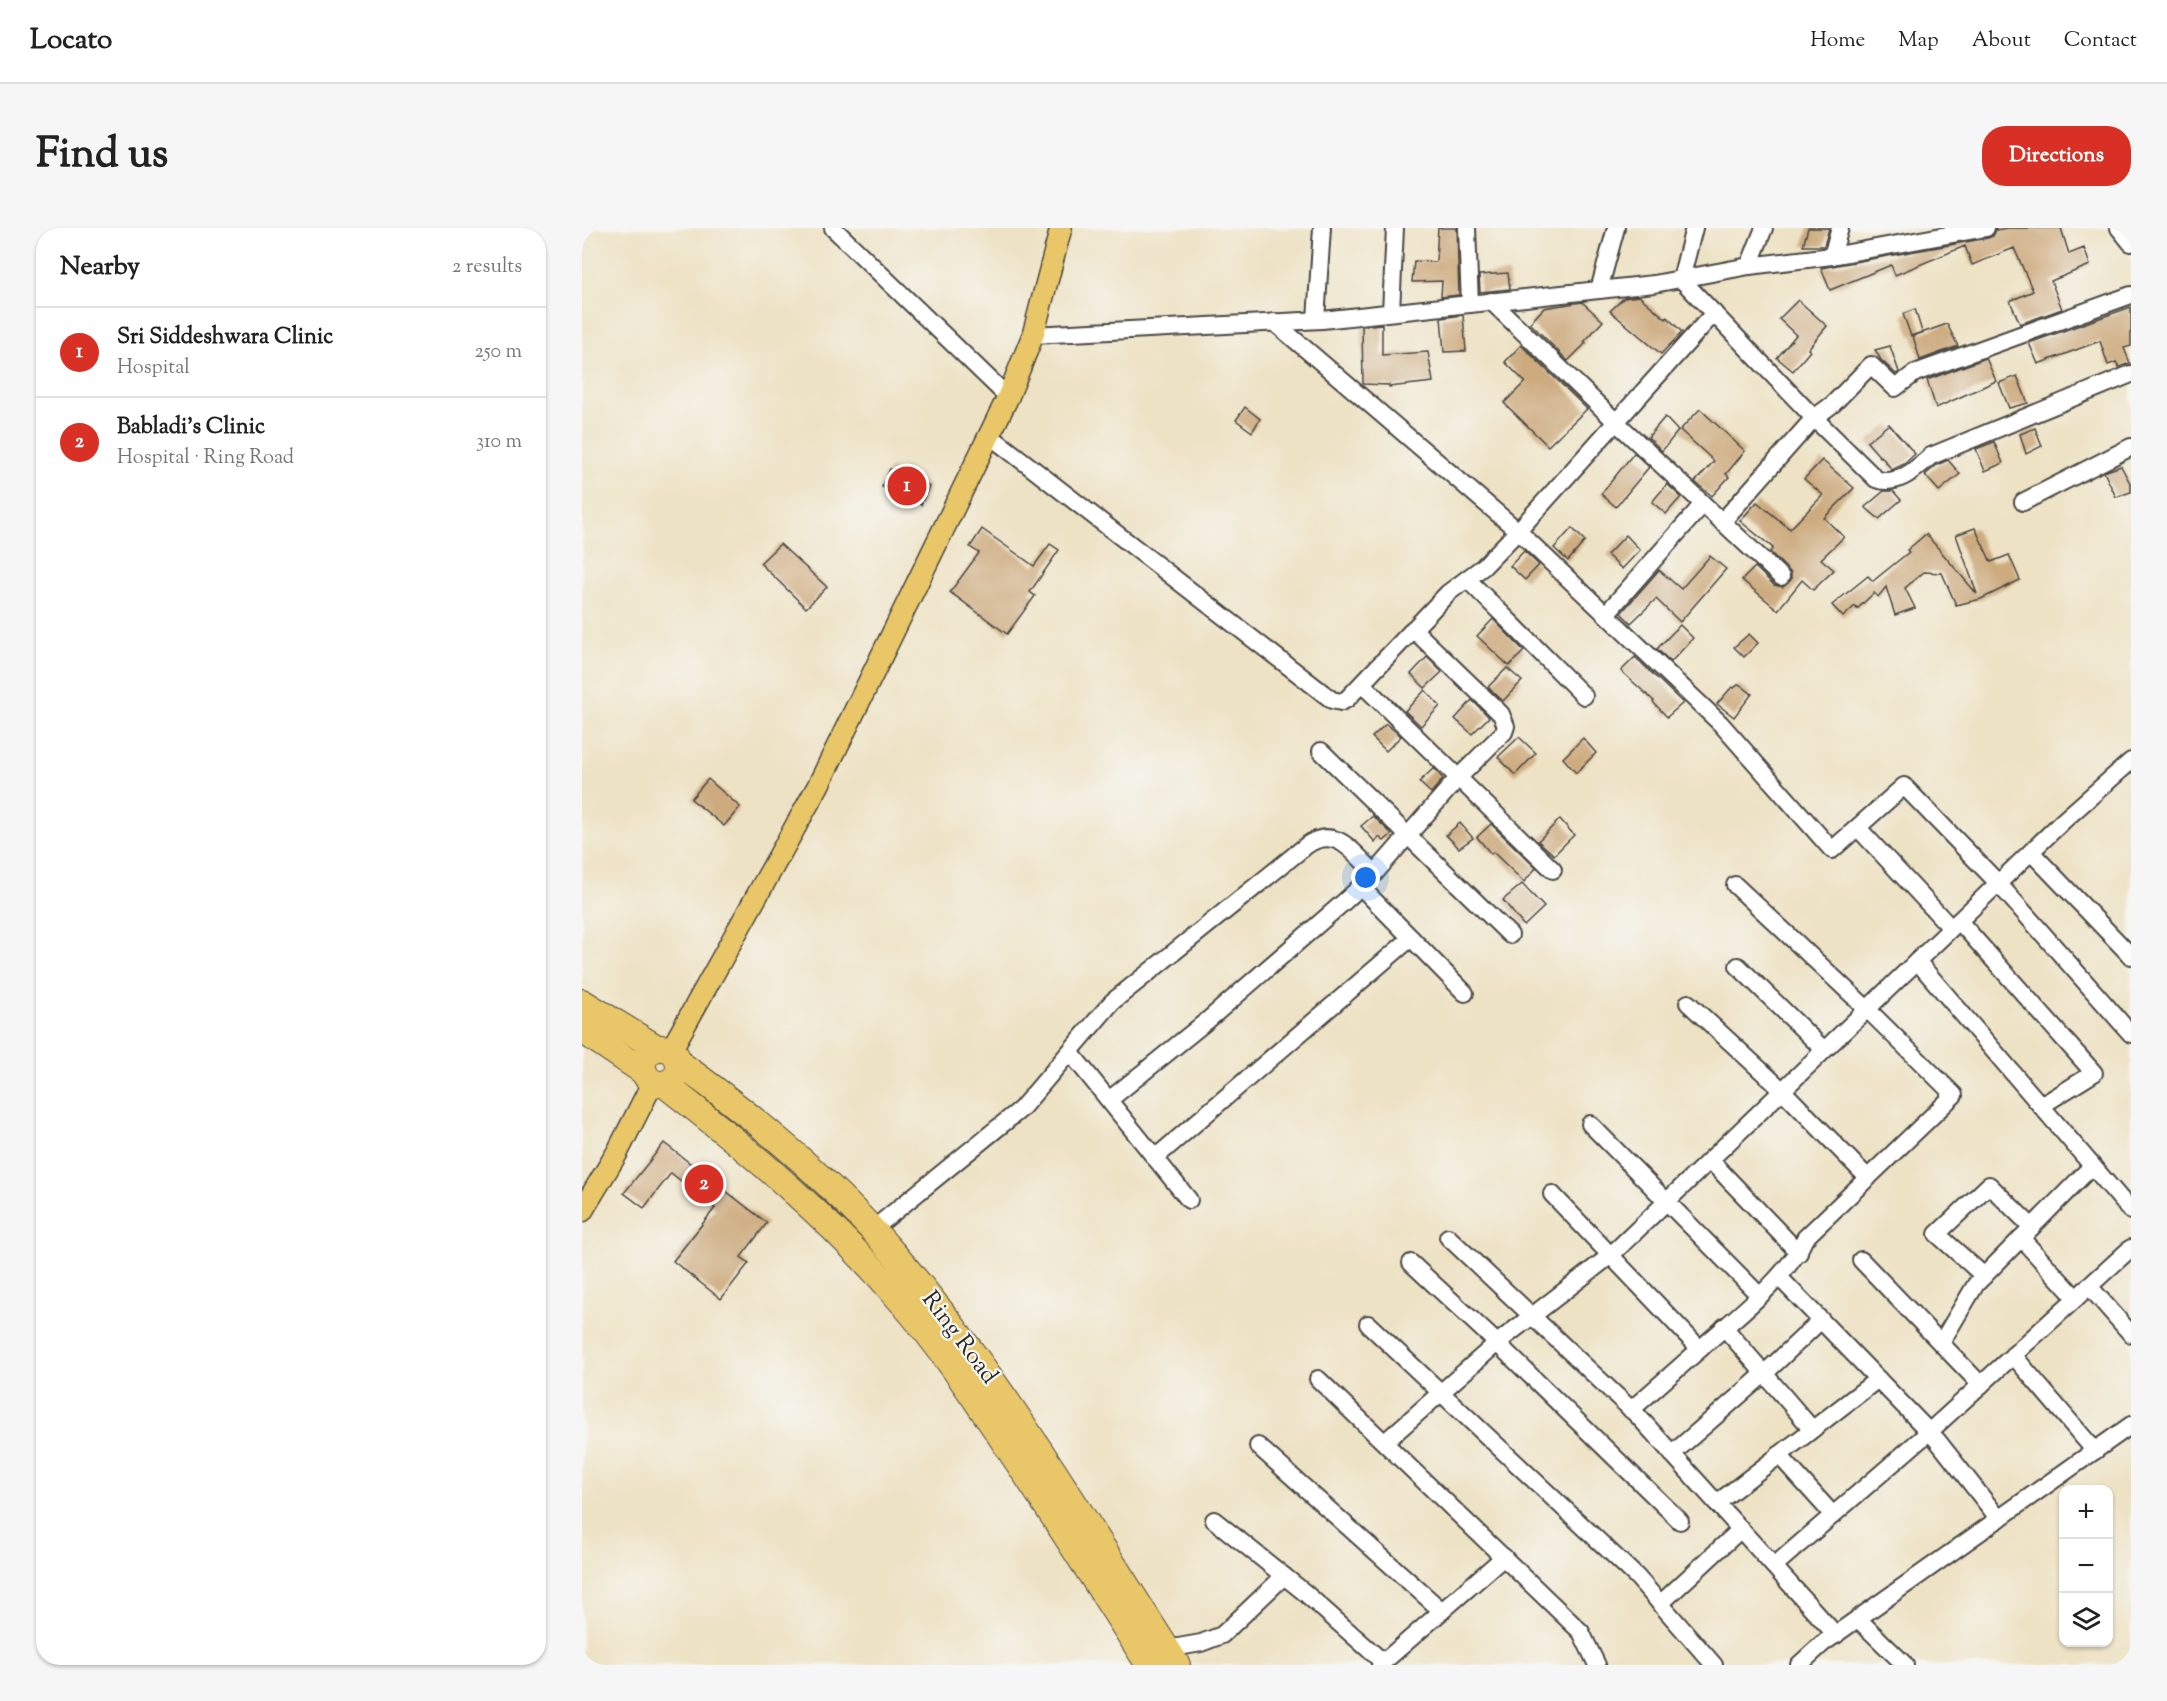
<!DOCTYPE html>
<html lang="en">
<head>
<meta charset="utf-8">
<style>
  body { margin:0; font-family:"Sorts Mill Goudy",serif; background:#f6f6f6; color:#222 }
  .controls { position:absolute; right:18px; bottom:18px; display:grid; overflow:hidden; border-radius:12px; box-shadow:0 2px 4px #0004 }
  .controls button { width:54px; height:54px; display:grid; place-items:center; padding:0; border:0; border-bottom:2px solid #e0e0e0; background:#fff; color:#222; font:30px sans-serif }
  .you { position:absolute; left:784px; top:650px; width:21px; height:21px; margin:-15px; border:4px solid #fff; border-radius:50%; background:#1a73e8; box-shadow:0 0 0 9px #1a73e833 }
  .badge { display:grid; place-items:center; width:39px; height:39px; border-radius:50%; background:#d93025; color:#fff; font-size:20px; font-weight:700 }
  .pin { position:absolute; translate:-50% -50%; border:3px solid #fff; box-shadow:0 2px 6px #0006 }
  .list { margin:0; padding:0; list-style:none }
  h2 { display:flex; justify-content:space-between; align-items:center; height:78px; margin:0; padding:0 24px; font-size:26px }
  h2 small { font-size:20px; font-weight:400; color:#767676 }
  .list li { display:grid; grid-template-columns:39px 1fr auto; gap:18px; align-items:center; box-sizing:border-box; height:90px; padding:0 24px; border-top:2px solid #e0e0e0 }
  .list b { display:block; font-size:22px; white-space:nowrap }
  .list p { margin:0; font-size:20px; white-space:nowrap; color:#767676 }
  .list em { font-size:20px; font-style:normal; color:#767676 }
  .icon { flex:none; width:33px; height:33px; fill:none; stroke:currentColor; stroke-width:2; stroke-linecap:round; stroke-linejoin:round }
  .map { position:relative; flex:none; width:1549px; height:1437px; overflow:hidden; border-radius:24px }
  header { display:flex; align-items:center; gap:36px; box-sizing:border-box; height:84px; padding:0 30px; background:#fff; border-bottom:2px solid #e0e0e0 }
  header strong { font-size:28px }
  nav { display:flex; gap:33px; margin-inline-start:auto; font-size:21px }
  .intro { display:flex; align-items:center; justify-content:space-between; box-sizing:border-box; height:144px; padding:0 36px }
  h1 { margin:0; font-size:42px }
  .button { padding:15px 27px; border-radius:24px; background:#d93025; color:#fff; font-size:21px; font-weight:700 }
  main { display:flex; gap:36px; padding:0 36px }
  aside { flex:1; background:#fff; border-radius:24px; box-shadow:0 2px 4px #0004 }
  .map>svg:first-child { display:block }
</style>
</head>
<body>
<header>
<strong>Locato</strong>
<nav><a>Home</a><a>Map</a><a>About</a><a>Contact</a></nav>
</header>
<div class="intro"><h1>Find us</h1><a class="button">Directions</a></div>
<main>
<aside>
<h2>Nearby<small>2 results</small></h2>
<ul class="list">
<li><span class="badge">1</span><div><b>Sri Siddeshwara Clinic</b><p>Hospital</p></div><em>250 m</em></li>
<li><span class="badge">2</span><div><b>Babladi's Clinic</b><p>Hospital · Ring Road</p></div><em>310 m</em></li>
</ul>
</aside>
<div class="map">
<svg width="1549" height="1437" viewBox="0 0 1549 1437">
  <rect width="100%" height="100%" fill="#f6f6f2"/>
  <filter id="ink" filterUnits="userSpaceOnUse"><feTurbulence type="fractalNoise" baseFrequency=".0167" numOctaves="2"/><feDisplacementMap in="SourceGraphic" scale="12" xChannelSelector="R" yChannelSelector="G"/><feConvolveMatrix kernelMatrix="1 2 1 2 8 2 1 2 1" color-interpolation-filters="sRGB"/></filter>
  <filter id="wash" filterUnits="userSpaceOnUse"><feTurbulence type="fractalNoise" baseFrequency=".008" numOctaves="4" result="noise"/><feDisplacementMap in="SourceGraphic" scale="24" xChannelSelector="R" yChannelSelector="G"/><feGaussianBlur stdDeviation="1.35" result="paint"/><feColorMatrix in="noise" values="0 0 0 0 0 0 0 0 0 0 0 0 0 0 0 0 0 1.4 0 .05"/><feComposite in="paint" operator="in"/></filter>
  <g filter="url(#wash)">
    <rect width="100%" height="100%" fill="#eee2c4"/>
    <g id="blocks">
      <g fill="#cdab7f">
        <polygon points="856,0 875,0 877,67 859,69 860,53 830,54 832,33 854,34"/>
        <polygon points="1226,0 1247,0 1242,18 1221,18"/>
        <polygon points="1426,0 1479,0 1487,26 1502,20 1508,37 1469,53 1480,81 1438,96 1428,73 1451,63 1432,20 1390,37 1383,18 1313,47 1309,37 1248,62 1239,40 1406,10 1411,8 1414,2"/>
        <polygon points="926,45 928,61 898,64 897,47"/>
        <polygon points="1057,68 1084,91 1085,89 1100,104 1079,126 1028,83 1042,70"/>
        <polygon points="1216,72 1245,98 1226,121 1228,123 1211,143 1195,130 1214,107 1197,91"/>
        <polygon points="1000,74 1021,93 1002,114 1004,115 986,133 948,95 962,80"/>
        <polygon points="1549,79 1549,118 1542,120 1548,135 1537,139 1534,134 1526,137 1518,113 1456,136 1447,115"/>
        <polygon points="1333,81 1340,104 1329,108 1321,86"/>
        <polygon points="881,87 884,123 862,124 859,90"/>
        <polygon points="800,96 800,127 846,124 851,154 807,159 807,157 781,156 780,98"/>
        <polygon points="1365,96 1376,118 1338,132 1331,108"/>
        <polygon points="939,117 1005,181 966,218 922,175 943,154 923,134"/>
        <polygon points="1308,118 1317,144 1314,146 1299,132 1293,122"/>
        <polygon points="1404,130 1414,153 1354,180 1345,152"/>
        <polygon points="1435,148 1446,175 1427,180 1417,155"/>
        <polygon points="663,179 678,191 670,204 654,192"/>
        <polygon points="1118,181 1163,223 1144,246 1147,249 1130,268 1113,254 1132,233 1098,202"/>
        <polygon points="1083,189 1096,203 1080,223 1066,209"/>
        <polygon points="1307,196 1333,226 1322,236 1310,242 1299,228 1298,229 1285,214"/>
        <polygon points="1453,200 1460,218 1444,226 1438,206"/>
        <polygon points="1412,214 1421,235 1403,243 1394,221"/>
        <polygon points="1052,225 1067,239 1034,279 1019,266"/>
        <polygon points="1240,232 1272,260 1242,290 1262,309 1239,331 1252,342 1231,362 1220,352 1196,382 1160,352 1173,339 1192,357 1201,359 1209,352 1209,345 1188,324 1191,320 1158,293 1175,274 1208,301 1241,267 1222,251"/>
        <polygon points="1366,232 1378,246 1357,263 1343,247 1355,237"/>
        <polygon points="1539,238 1549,257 1549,264 1534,269 1522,244"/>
        <polygon points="308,241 347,258 339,277 300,259"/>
        <polygon points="1085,256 1099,269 1084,286 1070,274"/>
        <polygon points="1302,263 1311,263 1319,272 1297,291 1283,279"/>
        <polygon points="990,300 1003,313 986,333 972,320"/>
        <polygon points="1393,300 1409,334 1427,327 1438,352 1399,371 1374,377 1360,345 1342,344 1323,360 1333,380 1313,387 1304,359 1296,369 1292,365 1275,381 1273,378 1261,389 1250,377 1286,348 1291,353 1327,324 1325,322 1344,306 1395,366 1374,307"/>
        <polygon points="400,301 452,338 468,316 477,322 448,364 453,368 425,406 368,364 397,325 388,319"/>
        <polygon points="1044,307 1058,322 1040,341 1025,327"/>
        <polygon points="198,316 245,359 224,380 178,335"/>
        <polygon points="942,323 957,337 943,352 928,338"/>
        <polygon points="1128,328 1144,341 1098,394 1074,371 1049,395 1039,385 1077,342 1099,361"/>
        <polygon points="911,391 942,423 927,438 895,408"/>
        <polygon points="1098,397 1111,410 1089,434 1075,421"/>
        <polygon points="1167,406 1176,415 1162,429 1152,419"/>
        <polygon points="845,429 860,444 843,460 829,446"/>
        <polygon points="1053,429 1101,475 1085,489 1071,474 1072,473 1039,443"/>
        <polygon points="925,440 940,453 921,473 906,459"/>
        <polygon points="1157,456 1170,466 1152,489 1135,476 1150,459 1152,460"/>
        <polygon points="843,462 858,478 839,498 823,483"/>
        <polygon points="890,472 907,489 890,506 873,491"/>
        <polygon points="804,496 819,508 804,523 790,509"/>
        <polygon points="937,509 954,525 933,547 916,529"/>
        <polygon points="1001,510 1014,525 994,545 981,530"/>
        <polygon points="852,540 861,551 849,565 837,554"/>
        <polygon points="126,551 158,579 142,598 109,571"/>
        <polygon points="791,588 810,606 802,613 797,609 793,614 779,598"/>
        <polygon points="978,591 992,607 972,627 956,613"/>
        <polygon points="878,595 891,610 877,620 864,607"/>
        <polygon points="909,596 954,640 942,654 911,624 909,626 895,609"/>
        <polygon points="940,656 962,679 942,698 921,672"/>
        <polygon points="82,915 185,995 159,1029 167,1035 139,1071 91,1033 133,980 89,945 62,980 42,965"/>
      </g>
    </g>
  </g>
  <g filter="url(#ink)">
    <use href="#blocks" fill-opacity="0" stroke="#484642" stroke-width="1.5"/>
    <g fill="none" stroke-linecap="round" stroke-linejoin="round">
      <defs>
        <g id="minor">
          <polyline points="251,0 426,169"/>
          <polyline points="885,0 888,76"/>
          <polyline points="1112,0 1099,51 1232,190 1251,176 1289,137 1313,160 1333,145 1549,67"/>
          <polyline points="1537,0 1549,15"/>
          <polyline points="1250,28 1404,0"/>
          <polyline points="1167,38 1182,0"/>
          <polyline points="1017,62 1034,0"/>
          <polyline points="909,73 1034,194 1199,349"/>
          <polyline points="809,84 813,0"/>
          <polyline points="1132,85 936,303 1139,496 1250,622 1322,558 1416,655 1549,806"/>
          <polyline points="734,92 740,0"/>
          <polyline points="451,107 740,92 1072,56 1167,38 1250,28 1258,0"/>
          <polyline points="407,207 750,472 759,474 765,471 866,365 901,339 936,303 692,94"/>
          <polyline points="1441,274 1549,219"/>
          <path d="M1140,294L1232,190L1294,251C1315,259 1334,241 1349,228L1549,146"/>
          <polyline points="885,351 1002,468"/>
          <polyline points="1024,386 1121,276"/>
          <polyline points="780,456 971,642"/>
          <polyline points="739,523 928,707"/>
          <polyline points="1276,600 1369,700"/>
          <polyline points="1449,624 1549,728"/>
          <polyline points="778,658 883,765"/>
          <polyline points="1377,693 1512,845 1459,878"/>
          <polyline points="1335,733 1549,983"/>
          <polyline points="1156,738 1242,822"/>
          <polyline points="1106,775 1200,862 1286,950"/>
          <polyline points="488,824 607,972"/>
          <polyline points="527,872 626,792 763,673 793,645 876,550 922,504 924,498 919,486 831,401"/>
          <polyline points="1008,896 1177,1067"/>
          <polyline points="573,930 829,710"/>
          <polyline points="1128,932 1217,1025"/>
          <polyline points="970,966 1118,1121 1049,1182"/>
          <path d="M290,1002L439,881L530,774L725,617C755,597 771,625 793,645"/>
          <polyline points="866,1009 1056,1188 1254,1407"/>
          <polyline points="1439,1010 1494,1070"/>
          <polyline points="1279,1032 1399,1157"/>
          <polyline points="829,1035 915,1115 1098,1293"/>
          <polyline points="1402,1048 1355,1006 1407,957 1450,999"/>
          <polyline points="1197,1049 1355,1212 1417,1291"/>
          <polyline points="1507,1058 1549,1106"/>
          <polyline points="786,1096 1055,1349 1132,1437"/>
          <polyline points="1142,1099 1230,1201"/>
          <polyline points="1359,1115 1394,1056 1510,938"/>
          <path d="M1118,1121C1150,1092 1207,1049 1223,1010L1372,867L1285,781L1153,657"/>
          <polyline points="1431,1127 1513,1223"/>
          <polyline points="736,1151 999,1404 1015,1437"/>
          <polyline points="803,1214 915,1115 1029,1027 1481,593 1549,533"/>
          <polyline points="676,1218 860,1383"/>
          <polyline points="1090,1226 1182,1146 1239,1092"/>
          <polyline points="1197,1227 1251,1287"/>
          <polyline points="1135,1275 1296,1151"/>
          <polyline points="632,1292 722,1364 801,1434"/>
          <polyline points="1192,1338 1347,1204 1549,1020"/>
          <polyline points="1078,1376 1159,1301"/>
          <polyline points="1276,1391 1323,1437"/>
          <polyline points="585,1421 619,1415 640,1407 702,1348"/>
          <polyline points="798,1437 922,1329"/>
          <polyline points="1217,1437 1240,1416 1549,1197"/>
        </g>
        <g id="major">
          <polyline points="89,822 236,558 426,169 451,107 479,0"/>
          <polyline points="0,983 35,925 71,854"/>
        </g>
        <g id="highway">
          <polyline points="0,774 75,820"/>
          <polyline points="0,802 62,844"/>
          <circle cx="79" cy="838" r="18"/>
          <path d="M97,835C174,890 249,953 311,1025C419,1149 506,1299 595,1437"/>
          <path d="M82,856C167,922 249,991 319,1073C360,1120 394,1172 429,1224C476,1294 521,1365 567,1437"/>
        </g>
      </defs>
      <use href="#minor" stroke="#484642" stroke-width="20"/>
      <use href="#major" stroke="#484642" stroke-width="24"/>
      <use href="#highway" stroke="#484642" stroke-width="28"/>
      <use href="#minor" stroke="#fff" stroke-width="16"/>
      <use href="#major" stroke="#e9c769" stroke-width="21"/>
      <use href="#highway" stroke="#e9c769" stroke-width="26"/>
    </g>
  </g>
  <g text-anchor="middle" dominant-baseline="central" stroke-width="4.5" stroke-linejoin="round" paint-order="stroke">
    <g font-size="24" fill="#2b2b2b" stroke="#f6f6f2">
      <text transform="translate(377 1110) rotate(53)">Ring Road</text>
    </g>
  </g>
</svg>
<div class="controls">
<button>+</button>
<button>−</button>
<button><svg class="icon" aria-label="layers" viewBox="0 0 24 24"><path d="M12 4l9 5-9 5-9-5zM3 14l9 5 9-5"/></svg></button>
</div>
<div class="you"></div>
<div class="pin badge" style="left:325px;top:258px">1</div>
<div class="pin badge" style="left:122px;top:956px">2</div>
</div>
</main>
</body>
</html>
